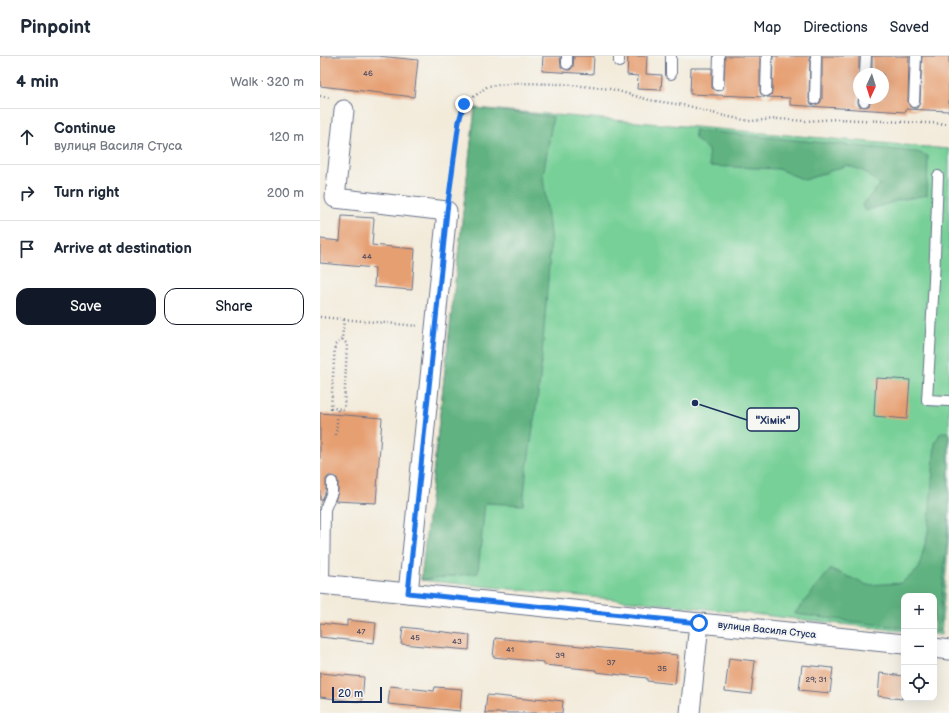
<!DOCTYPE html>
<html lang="en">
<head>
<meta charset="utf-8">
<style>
  body { margin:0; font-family:"Balsamiq Sans",sans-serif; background:#f2f2f3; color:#1f2937 }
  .controls { position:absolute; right:12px; bottom:12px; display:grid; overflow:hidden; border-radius:8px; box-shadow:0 4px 16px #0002 }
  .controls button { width:36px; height:36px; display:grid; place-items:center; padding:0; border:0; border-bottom:1px solid #e0e1e3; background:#fff; color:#1f2937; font:20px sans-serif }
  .compass { position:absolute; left:533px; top:12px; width:36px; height:36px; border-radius:50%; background:#fff; box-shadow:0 4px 16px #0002; rotate:184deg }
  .scale { position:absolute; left:12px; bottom:10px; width:50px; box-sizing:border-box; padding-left:4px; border:2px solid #1b2f5e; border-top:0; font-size:11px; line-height:14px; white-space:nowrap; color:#1b2f5e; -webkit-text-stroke:3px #f6f6f2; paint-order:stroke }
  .stop { position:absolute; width:12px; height:12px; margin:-9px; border:3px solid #1a73e8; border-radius:50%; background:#fff }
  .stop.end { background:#1a73e8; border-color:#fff; box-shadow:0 1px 4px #0008 }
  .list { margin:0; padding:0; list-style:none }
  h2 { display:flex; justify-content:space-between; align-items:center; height:52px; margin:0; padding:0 16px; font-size:17px }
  h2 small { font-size:13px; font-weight:400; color:#747a83 }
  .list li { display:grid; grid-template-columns:26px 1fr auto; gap:12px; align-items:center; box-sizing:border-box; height:56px; padding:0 16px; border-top:1px solid #e0e1e3 }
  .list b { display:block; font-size:15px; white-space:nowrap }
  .list p { margin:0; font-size:13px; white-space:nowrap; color:#747a83 }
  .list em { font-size:13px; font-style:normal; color:#747a83 }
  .actions { display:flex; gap:8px; padding:12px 16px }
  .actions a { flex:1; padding:9px 0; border:1px solid #111827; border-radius:12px; text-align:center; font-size:14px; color:#111827 }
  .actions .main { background:#111827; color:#fff }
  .icon { flex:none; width:22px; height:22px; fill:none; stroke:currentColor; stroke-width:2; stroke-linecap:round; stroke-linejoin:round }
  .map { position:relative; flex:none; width:629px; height:657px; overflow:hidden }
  header { display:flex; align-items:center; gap:24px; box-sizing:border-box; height:56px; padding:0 20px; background:#fff; border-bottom:1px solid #e0e1e3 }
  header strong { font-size:19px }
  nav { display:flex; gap:22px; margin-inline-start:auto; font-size:14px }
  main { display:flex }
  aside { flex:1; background:#fff }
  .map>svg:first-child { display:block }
</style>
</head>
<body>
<header>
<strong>Pinpoint</strong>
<nav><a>Map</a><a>Directions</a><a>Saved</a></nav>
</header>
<main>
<aside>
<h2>4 min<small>Walk · 320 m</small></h2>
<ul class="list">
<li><svg class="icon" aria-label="ahead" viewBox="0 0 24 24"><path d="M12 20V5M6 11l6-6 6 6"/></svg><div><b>Continue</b><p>вулиця Василя Стуса</p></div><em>120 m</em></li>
<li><svg class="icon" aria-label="right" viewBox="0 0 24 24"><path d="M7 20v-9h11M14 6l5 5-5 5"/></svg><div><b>Turn right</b></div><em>200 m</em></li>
<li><svg class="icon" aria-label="arrive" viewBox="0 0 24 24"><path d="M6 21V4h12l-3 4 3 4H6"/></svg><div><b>Arrive at destination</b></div></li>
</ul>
<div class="actions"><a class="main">Save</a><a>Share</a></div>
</aside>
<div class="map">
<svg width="629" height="657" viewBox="0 0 629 657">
  <rect width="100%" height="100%" fill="#f6f6f2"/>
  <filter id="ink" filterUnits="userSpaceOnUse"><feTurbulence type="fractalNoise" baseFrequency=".025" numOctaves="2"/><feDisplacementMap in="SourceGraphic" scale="8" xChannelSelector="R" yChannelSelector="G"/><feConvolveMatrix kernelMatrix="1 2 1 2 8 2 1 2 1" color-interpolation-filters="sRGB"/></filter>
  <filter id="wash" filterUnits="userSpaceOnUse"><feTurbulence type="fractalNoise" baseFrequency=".012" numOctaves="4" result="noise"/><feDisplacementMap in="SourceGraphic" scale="16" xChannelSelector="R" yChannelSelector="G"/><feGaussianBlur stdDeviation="0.9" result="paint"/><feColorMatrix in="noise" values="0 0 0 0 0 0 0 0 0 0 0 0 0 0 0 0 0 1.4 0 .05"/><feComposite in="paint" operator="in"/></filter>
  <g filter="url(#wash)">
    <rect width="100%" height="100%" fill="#f3ebda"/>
    <polygon fill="#77d097" stroke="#49807a" points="155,52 629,93 629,478 621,579 614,578 614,540 584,540 584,575 361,550 101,524"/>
    <g fill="#61b280" stroke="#3e706f">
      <polygon points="155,52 233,61 223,120 231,185 220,324 206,420 203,449 165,447 158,517 101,524"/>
      <polygon points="374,74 597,96 608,100 607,139 579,144 545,155 542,149 560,129 545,116 527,109 485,124 458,113 390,110 388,94 375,82"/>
      <polygon points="621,376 629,376 629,457 619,576 614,575 614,540 584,540 584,572 474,558 511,513 547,529 581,527 598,514 608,477 615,387"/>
    </g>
    <g id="blocks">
      <g fill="#e69f71">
        <polygon points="0,0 58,0 98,4 94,41 0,30"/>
        <polygon points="223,0 240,0 241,11 247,14 250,14 253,11 254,0 274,0 273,18 222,15"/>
        <polygon points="308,0 327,0 326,18 342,19 341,34 317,33 318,20 307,19"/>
        <polygon points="405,0 440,0 440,35 441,38 445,41 370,38 371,12 392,12 392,32 398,35 403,33 404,29"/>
        <polygon points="453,0 490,0 489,43 491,48 495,49 500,47 502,43 502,0 539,0 539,40 538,46 539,50 545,51 549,50 551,42 563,42 563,18 552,18 552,0 589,0 588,46 590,51 594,52 597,52 600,47 602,0 629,0 629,55 586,53 586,56 470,49 470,42 447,41 451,39 452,35"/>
        <polygon points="22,160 54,162 52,189 95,193 92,234 54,231 55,212 0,207 0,183 20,185"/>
        <polygon points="556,322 590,324 587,363 554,360"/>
        <polygon points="0,357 62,362 56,447 15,445 18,436 18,426 17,422 12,420 9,420 6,423 6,435 2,444 0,444"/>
        <polygon points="27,564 56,567 54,587 0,581 0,567 27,570"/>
        <polygon points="83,571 150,579 149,594 81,588"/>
        <polygon points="175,582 358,599 355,628 327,625 327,622 276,616 276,614 224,609 224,606 173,601"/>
        <polygon points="409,602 435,605 431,638 405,635"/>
        <polygon points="482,609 513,612 510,637 479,634"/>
        <polygon points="0,617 44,621 42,646 0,641"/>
        <polygon points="560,617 584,620 582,643 558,640"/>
        <polygon points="70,630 114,635 115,631 142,633 140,655 68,648"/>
        <polygon points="167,639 216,644 216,642 243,645 242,657 165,657"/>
      </g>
    </g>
  </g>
  <g filter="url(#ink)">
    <use href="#blocks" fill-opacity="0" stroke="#677189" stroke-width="1"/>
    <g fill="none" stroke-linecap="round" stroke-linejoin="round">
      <defs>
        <g id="service">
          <polyline points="351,0 351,18"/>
          <polyline points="299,6 299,0"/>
          <polyline points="247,8 247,0"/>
          <polyline points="545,18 546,0"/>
          <polyline points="398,29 399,0"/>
          <polyline points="446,35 447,0"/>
          <polyline points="495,43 496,0"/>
          <polyline points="544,45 545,42"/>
          <polyline points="594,46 596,0"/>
          <polyline points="618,120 614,225 607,344 629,345"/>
          <polyline points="4,528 5,453 12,436 12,426"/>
        </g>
        <g id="minor">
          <polyline points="24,54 15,142 127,155 88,537"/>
          <polyline points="0,528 584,588"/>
          <polyline points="614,592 629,594"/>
          <polyline points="370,657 379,567"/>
        </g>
      </defs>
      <use href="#service" stroke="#677189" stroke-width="12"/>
      <use href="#minor" stroke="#677189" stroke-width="21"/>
      <g stroke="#677189" stroke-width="2.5" stroke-dasharray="1 3" stroke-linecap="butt">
        <polyline points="0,40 11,42"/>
        <polyline points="129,139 139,65 144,48 168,30 198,27 242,28 291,33 329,44 369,50 400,59 429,65 458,63 485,65 518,63 629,68"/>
        <polyline points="0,261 98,270"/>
        <polyline points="22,283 15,289 11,352 24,353 27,288 22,283 24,263"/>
        <polyline points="16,379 18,353"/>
      </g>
      <use href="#service" stroke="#fff" stroke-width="10"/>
      <use href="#minor" stroke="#fff" stroke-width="19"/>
    </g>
  </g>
  <g fill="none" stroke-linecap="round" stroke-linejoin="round" filter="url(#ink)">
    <polyline stroke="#1a73e8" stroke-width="5" points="144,48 139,65 127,155 88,537 379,567"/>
  </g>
  <g text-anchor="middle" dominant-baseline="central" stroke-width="4" stroke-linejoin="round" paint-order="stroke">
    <g font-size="8" fill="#4e4b63">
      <text x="48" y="17">46</text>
      <text x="47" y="200">44</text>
      <text x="41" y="575">47</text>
      <text x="95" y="581">45</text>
      <text x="137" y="585">43</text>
      <text x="190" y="593">41</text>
      <text x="240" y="599">39</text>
      <text x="291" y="606">37</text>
      <text x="342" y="612">35</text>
      <text x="496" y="623">29; 31</text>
    </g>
    <g font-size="10" fill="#1b2f5e" stroke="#f6f6f2">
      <text transform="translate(447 574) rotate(6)">вулиця Василя Стуса</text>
    </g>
  </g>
  <path fill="none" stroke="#1b2f5e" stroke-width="1.5" d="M375 347L427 364"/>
  <circle fill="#1b2f5e" stroke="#f6f6f2" stroke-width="1.5" cx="375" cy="347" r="4"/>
  <rect fill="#f6f6f2" stroke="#1b2f5e" stroke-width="1.5" x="427" y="352" width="52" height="23" rx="4"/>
  <g font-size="11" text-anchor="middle" font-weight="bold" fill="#1b2f5e">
    <text x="453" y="368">"Хімік"</text>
  </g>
</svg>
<div class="controls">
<button>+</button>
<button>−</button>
<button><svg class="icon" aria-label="locate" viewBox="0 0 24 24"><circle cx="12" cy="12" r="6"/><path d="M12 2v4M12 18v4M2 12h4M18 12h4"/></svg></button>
</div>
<svg class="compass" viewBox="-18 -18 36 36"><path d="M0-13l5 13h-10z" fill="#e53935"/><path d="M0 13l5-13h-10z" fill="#747a83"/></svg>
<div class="scale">20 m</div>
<div class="stop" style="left:379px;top:567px"></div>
<div class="stop end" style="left:144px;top:48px"></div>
</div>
</main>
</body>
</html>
